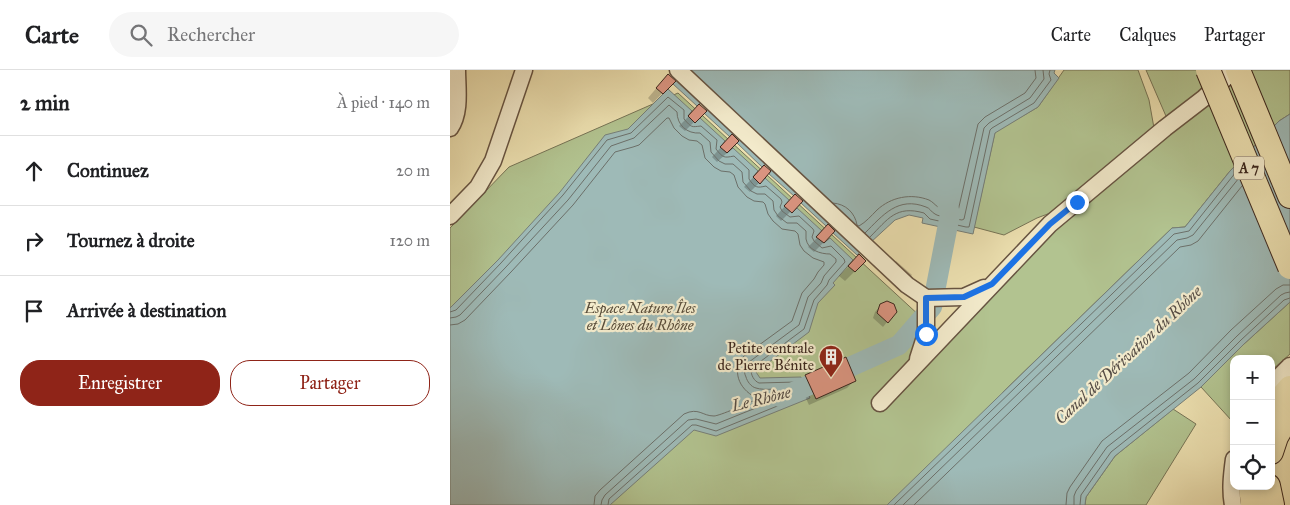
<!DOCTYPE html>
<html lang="fr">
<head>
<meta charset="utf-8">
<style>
  body { margin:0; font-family:"IM FELL Great Primer",serif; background:#f6f6f6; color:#202124 }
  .controls { position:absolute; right:15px; bottom:15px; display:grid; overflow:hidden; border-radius:10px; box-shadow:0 2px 8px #0003 }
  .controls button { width:45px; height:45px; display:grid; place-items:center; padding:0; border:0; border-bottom:1px solid #e0e0e0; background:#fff; color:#202124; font:25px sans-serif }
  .stop { position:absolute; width:15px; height:15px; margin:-11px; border:4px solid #1a73e8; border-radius:50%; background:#fff }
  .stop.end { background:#1a73e8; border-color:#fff; box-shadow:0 1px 5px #0008 }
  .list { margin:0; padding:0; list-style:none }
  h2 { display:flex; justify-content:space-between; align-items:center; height:65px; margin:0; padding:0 20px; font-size:21px }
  h2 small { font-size:16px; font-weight:400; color:#757577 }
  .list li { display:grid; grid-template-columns:32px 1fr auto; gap:15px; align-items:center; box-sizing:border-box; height:70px; padding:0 20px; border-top:1px solid #e0e0e0 }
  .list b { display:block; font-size:19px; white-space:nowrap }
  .list em { font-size:16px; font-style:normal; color:#757577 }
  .actions { display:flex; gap:10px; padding:15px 20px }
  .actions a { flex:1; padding:11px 0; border:1px solid #8f2418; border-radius:20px; text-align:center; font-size:18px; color:#8f2418 }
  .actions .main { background:#8f2418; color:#fff }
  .icon { flex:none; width:28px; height:28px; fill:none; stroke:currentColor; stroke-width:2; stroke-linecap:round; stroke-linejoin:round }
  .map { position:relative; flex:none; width:840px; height:435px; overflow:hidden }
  header { display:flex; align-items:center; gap:30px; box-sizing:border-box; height:70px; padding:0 25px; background:#fff; border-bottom:1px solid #e0e0e0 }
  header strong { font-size:24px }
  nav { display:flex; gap:28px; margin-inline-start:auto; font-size:18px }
  .search { width:350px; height:45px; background:#f6f6f6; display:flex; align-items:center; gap:12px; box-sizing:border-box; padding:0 18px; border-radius:28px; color:#757577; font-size:19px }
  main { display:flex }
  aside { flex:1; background:#fff }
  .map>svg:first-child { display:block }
</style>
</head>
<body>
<header>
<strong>Carte</strong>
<div class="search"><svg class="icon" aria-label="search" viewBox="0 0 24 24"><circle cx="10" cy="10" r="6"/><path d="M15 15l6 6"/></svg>Rechercher</div>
<nav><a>Carte</a><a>Calques</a><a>Partager</a></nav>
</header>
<main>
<aside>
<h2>2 min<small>À pied · 140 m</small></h2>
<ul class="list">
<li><svg class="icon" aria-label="ahead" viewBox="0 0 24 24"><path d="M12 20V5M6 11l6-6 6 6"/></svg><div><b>Continuez</b></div><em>20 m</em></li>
<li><svg class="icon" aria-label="right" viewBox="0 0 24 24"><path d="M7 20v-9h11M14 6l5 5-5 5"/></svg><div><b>Tournez à droite</b></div><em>120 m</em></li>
<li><svg class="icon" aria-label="arrive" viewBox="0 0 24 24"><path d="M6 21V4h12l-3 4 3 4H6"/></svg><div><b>Arrivée à destination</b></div></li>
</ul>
<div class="actions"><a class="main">Enregistrer</a><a>Partager</a></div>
</aside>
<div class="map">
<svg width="840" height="435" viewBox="0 0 840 435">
  <rect width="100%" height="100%" fill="#ece0b0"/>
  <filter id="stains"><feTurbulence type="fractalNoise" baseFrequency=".004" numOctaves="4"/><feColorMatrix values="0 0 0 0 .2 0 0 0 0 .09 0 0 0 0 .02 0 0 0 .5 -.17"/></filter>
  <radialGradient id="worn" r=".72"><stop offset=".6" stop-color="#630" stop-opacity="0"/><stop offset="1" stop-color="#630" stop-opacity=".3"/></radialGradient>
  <g fill="#b2c390" stroke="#767456">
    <polygon points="614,0 688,0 699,30 704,58 611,139 587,148 554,165 524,157 545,62 588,37"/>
    <polygon points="696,0 840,0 840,44 829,51 780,101 735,157 722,158 553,322 541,435 0,435 0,158 59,97 228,23 497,271 597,167 722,60"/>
    <polygon points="840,232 840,284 821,301 821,289 784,289 784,348 782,351 751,317 794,274"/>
    <polygon points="723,339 746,354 696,435 635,435 636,427 665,386"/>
  </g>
  <g fill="#9ebab7" stroke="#767f79">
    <polygon points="236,0 605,0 604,3 609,8 588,37 545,63 523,164 472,153 473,148 459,145 445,150 407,185 383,163 386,160 383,151 376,156 351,133 356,126 350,121 344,126 319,104 324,96 319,91 312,97 287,73 292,66 286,61 280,67 254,43 260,36 254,30 251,34 250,33 247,36 223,14"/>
    <polygon points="218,19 242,41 238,46 245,53 250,48 275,71 271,77 277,83 283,78 308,101 303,107 310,113 315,108 340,131 342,143 347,138 372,161 367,167 374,173 380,168 403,190 383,213 385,215 368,233 359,262 306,302 310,308 351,307 360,328 266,366 244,360 160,435 0,435 0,238 48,190 110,122 155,65 178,59"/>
    <polygon points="840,44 840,232 794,274 751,317 665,386 636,427 635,435 437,435 722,158 735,157 780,101 829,51"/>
  </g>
  <g fill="#0003">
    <polygon points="224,11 203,33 198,28 209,15"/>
    <polygon points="255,41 235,61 229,56 240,45"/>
    <polygon points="273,75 277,83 267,92 262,87"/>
    <polygon points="314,96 320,102 300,122 294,117"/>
    <polygon points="351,131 331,151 326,146 336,135"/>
    <polygon points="382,164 364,182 358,177 369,166"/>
    <polygon points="415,191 395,211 389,206 400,195"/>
    <polygon points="446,191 462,205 455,213 439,198"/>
    <polygon points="433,233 446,241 433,257 423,248 425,242"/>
    <polygon points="356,306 404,311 397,318 359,335 349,313"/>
  </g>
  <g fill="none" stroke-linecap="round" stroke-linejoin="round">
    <g stroke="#6c706a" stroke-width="1">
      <path d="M383,133C396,134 405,143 407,155L409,156C416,152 421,146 427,140C441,127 461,123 479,130C483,132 485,135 488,137C493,140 503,141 508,141L528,54L535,47L575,23L586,8L585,0"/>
      <path d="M415,163C433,145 448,126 476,137C480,138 481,142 485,144C489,147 506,149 512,150L514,149L534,58L539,53L580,28L594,9L593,0"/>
      <path d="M420,167C438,149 446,135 474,143L480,149L516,157H519L540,60L542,58L584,33L601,10L599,4L600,0"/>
      <path d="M0,242L6,240L51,193L113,125L157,70L181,63L218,27L234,40V49C242,58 241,57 251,56L267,70L266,79C273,88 274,88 284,86L299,100V109C305,118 307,118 316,116L331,129L332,132L330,137L332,141L340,147L349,146L363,159L364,161L362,167L364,171L372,178L381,176L394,189L395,192L379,210L377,215L364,230L354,259L303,297L301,300C301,305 304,311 309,313L347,312L352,324V326L266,361L246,355H242L159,429L158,435"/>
      <path d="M0,248L6,247L10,245L56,197L118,130L161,76L184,68L219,35L227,42C227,55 237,64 250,63L260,72L261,82L269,91L275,94H283L292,102L293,112L301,121L307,124H315L323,131L324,140L328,146L337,153H347L356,161C356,164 356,166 356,169C358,180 370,184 380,184L386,189V192L374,206L371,213L358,227L349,255L299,292C295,297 293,301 296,307C297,311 301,317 306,318C314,321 333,318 342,318L344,320L343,323L266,354L246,349L238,350L155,425L152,430L151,435"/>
      <path d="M0,255L8,254L15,250L61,202L123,135L165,82L183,77L189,75L217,48H219L224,58L232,66L239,70L247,71L252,75L255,88L264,97L271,101L280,102L284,105L288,117L297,127L304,131L313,132L315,134L318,144L323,151L332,159L345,161L348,164L350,175L354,181L363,188L374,192V195L368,202L364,209L352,223L342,251L294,286C281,300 289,319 305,327V330C299,333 269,346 264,346C252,346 249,337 234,344L150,420L145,426L144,435"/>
      <polyline points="444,435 724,164 739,161 786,102"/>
      <polyline points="453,435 727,170 737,168 743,165 789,108"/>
      <polyline points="464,435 730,177 741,175 748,171 792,116"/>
      <polyline points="616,435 617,423 620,417 652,371 739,303 781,260 826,219 833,215 840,215"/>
      <polyline points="624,435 624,426 626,421 657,377 744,309 787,266 831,225 835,223 840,222"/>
      <polyline points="630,435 631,425 661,382 748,313 791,270 834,230 840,228"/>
    </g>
    <polyline stroke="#9ebab7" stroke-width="20" points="330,327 337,325 449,275 482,237 500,144 497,133"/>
  </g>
  <g fill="#da9480" stroke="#3b261d">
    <polygon points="218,4 226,11 213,24 206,18"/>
    <polygon points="249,34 257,41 245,53 238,46"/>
    <polygon points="282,64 289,71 277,83 270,77"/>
    <polygon points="314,95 321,101 310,114 303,107"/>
    <polygon points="345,124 353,131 342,143 334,136"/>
    <polygon points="378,154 385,161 374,173 366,167"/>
    <polygon points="409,184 416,191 405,202 398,196"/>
    <polygon points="437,231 444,234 447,242 438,253 427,243 430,234"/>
    <polygon points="396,287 406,311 366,329 355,305"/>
  </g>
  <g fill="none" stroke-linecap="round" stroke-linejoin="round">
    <defs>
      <g id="minor">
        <polyline points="228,0 457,215 476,228 514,227 534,218"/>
        <path d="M0,58C11,42 7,18 7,0"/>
        <polyline points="0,146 28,117 43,91 74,0"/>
        <polyline points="468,289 476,264 476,228"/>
        <polyline points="821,315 840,296"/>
        <polyline points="430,333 543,214 600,154 715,58 754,28 784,0"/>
        <path d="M783,435C780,420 782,404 784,389"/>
      </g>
      <g id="highway">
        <polyline points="788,0 840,126"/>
        <polyline points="821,340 840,318"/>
        <polyline points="821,382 826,367 840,342"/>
        <polyline points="801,416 803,435"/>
        <polyline points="818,416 822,435"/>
      </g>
    </defs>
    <use href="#minor" stroke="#675442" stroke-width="19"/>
    <use href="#highway" stroke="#3b261d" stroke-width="26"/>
    <use href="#minor" stroke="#f3ebcc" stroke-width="16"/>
    <use href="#highway" stroke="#ece0b0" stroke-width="24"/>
    <defs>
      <polyline id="highway-bridge" points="758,0 840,197"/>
    </defs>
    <use href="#highway-bridge" stroke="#3b261d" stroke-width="26" stroke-linecap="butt"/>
    <use href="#highway-bridge" stroke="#ece0b0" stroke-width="24"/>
  </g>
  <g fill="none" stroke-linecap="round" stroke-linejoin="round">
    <polyline stroke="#1a73e8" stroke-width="6" points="476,264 476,228 514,227 542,214 600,154 627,132"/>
  </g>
  <defs>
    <symbol id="building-pin" viewBox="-11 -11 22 30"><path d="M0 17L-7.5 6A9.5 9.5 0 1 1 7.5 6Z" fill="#8f2418" stroke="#f3ebcc"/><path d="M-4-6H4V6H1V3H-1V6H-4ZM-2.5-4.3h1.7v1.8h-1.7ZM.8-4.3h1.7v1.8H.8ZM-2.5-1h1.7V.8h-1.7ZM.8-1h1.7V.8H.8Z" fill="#fff"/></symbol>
  </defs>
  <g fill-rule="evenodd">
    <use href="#building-pin" x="367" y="273" width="28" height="38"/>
  </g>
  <g text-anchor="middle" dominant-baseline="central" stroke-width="4.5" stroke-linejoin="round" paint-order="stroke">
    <rect fill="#f3ebcc" stroke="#726152" stroke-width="1" x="784" y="86.5" width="30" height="23" rx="4"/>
    <g font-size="14" font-weight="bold" fill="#3b261d">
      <text x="799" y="98">A 7</text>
    </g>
    <g font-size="15" font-style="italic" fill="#594d3a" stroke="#f3ebcc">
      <text x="190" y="238">Espace Nature Îles<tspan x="190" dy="17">et Lônes du Rhône</tspan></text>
    </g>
    <g font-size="15" fill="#3b261d" stroke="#f3ebcc" text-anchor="end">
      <text x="364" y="278">Petite centrale<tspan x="364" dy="17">de Pierre Bénite</tspan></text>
    </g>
    <g font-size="16" font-style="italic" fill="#544b44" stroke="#f3ebcc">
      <text transform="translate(678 285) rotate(-43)">Canal de Dérivation du Rhône</text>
      <text transform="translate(311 329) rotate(-14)">Le Rhône</text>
    </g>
  </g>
  <rect width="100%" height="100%" filter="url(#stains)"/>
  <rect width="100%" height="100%" fill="url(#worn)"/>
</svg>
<div class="controls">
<button>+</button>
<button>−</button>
<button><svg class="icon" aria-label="locate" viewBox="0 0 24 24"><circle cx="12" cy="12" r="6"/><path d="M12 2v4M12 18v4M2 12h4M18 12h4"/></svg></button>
</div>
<div class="stop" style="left:476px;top:264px"></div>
<div class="stop end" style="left:627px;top:132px"></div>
</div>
</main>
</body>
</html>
